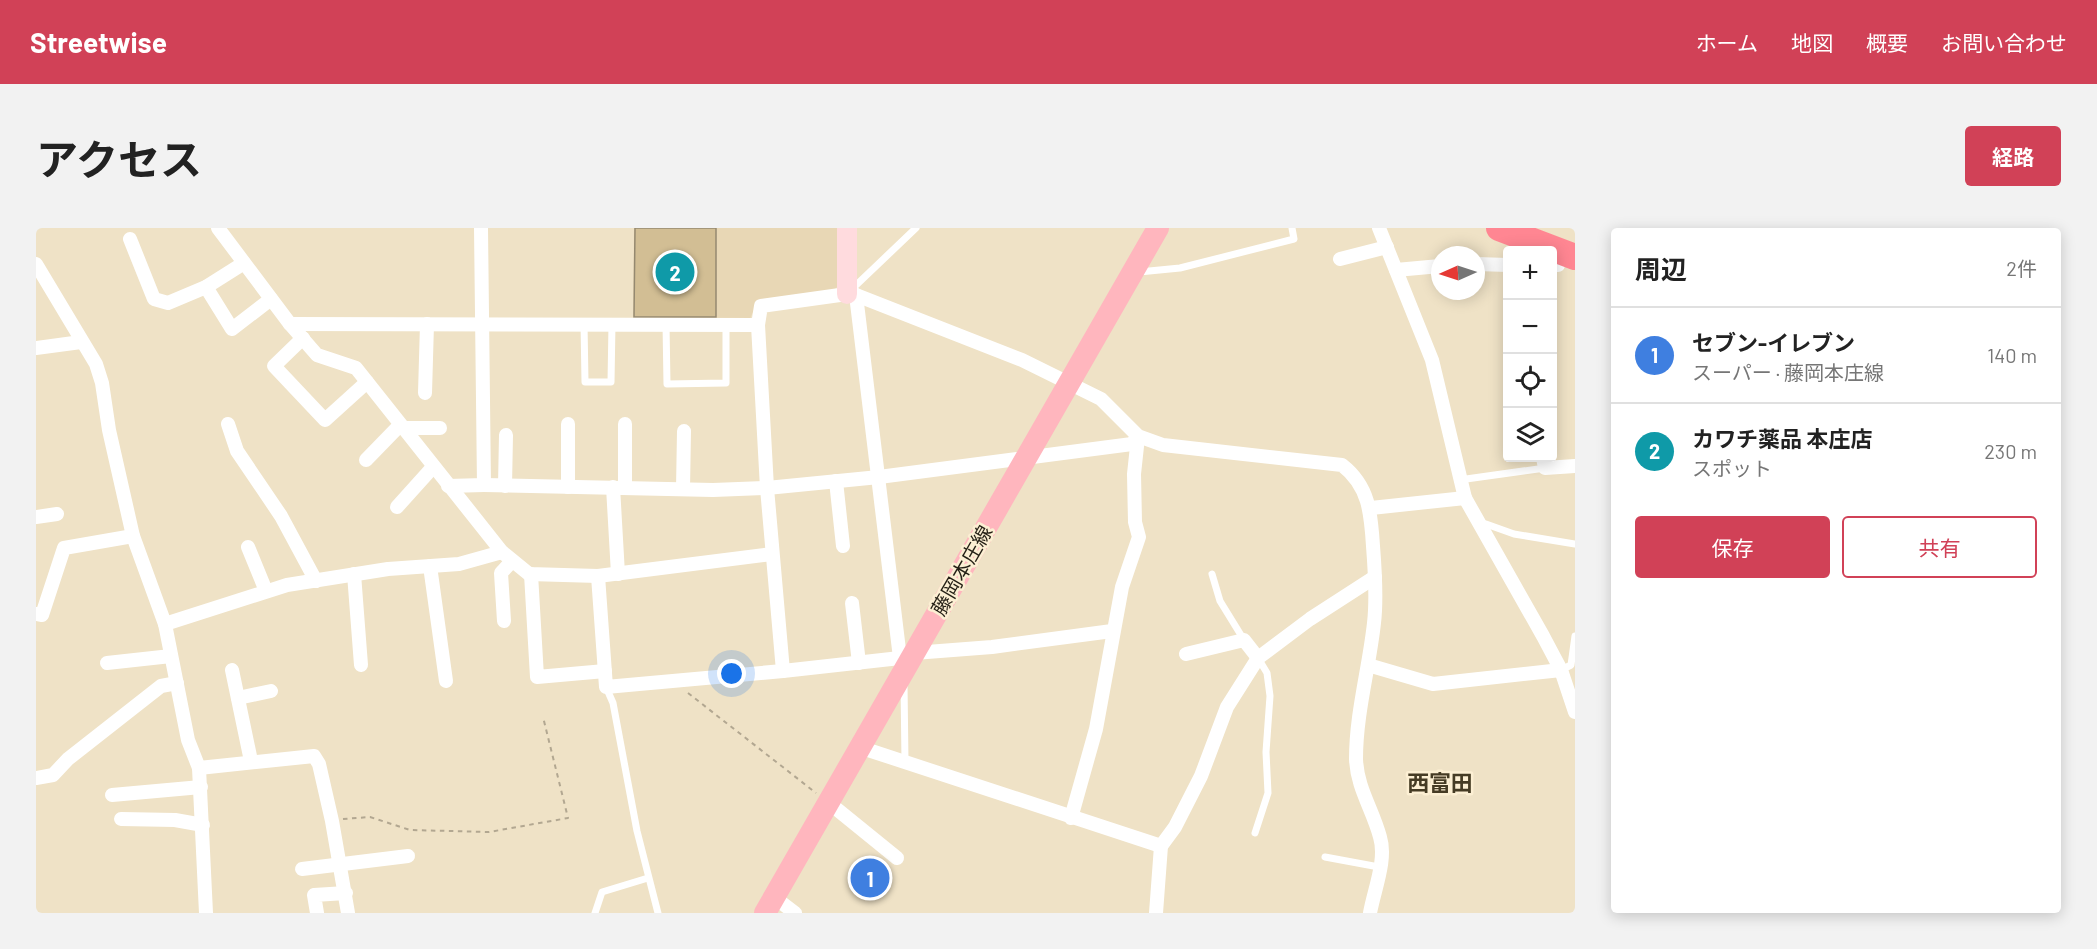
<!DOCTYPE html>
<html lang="ja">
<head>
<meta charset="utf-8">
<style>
  body { margin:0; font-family:Barlow,"Noto Sans JP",sans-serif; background:#f2f2f2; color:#222 }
  .controls { position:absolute; right:18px; top:18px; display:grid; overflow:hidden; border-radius:6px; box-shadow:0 3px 15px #0003 }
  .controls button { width:54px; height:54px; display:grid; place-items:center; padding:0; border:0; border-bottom:2px solid #e0e0e0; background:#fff; color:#222; font:30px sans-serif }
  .compass { position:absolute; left:1395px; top:18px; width:54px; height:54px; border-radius:50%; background:#fff; box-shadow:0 3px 15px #0003; rotate:267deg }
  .you { position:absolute; left:696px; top:446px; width:21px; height:21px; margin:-15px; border:4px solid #fff; border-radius:50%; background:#1a73e8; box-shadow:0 0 0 9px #1a73e833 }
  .badge { display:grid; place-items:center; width:39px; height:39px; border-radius:50%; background:#d14157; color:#fff; font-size:20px; font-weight:700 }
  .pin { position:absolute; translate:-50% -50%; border:3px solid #fff; box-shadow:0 2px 6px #0006 }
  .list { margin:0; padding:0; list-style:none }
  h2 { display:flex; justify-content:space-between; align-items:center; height:78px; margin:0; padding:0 24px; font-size:26px }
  h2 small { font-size:20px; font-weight:400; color:#767676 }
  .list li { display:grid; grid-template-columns:39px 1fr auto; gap:18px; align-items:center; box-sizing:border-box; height:96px; padding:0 24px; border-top:2px solid #e0e0e0 }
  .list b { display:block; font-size:22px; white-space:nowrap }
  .list p { margin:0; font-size:20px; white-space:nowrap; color:#767676 }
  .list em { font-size:20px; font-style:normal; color:#767676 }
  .actions { display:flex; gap:12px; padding:18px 24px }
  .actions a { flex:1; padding:14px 0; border:2px solid #d14157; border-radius:6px; text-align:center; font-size:21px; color:#d14157 }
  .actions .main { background:#d14157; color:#fff }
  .icon { flex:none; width:33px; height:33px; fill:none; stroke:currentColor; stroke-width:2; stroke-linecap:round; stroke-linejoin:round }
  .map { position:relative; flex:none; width:1539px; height:685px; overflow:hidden; border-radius:6px }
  header { display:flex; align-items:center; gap:36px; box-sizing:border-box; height:84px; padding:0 30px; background:#d14157; color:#fff }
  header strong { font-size:28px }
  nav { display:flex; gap:33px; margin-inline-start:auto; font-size:21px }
  .intro { display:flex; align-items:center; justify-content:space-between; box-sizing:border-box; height:144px; padding:0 36px }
  h1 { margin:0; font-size:42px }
  .button { padding:15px 27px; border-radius:6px; background:#d14157; color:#fff; font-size:21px; font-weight:700 }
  main { display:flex; gap:36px; padding:0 36px }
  aside { flex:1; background:#fff; border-radius:6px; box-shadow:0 3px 15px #0003 }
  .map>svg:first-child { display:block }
</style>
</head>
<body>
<header>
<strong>Streetwise</strong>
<nav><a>ホーム</a><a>地図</a><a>概要</a><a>お問い合わせ</a></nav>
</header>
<div class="intro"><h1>アクセス</h1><a class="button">経路</a></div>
<main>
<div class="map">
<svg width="1539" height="685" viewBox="0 0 1539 685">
  <rect width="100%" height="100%" fill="#efe2c6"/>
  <polygon fill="#e8d7b5" points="598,0 804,0 804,57 796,63 722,72 714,91 597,92"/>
  <polygon fill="#d2be94" stroke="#958970" stroke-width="1.5" points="599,0 680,0 680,89 598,89"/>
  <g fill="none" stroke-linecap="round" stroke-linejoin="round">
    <g stroke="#b2a791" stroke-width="2" stroke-dasharray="4.5 4.5" stroke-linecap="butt">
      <polyline points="652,465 780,565"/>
      <polyline points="307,591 334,589 374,602 453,604 532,590 507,489"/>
    </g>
    <g stroke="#fff" stroke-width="7">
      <polyline points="1103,44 1144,40 1258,11 1256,0"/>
      <polyline points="815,62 880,0"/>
      <polyline points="548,95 549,154 575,154 576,96"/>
      <polyline points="630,96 631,156 690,155 690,96"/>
      <polyline points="1423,252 1509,240"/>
      <polyline points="1443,296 1450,296 1478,306 1539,316"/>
      <polyline points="1176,346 1184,373 1208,412"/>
      <polyline points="1525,442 1535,437 1539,408"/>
      <polyline points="868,456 869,534"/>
      <polyline points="570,459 577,475 601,603 622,685"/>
      <polyline points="1219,605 1232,565 1230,524 1234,468 1231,445 1222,430"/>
      <polyline points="1289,629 1343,639"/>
      <polyline points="559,685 566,664 612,650"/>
    </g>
    <g stroke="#fff" stroke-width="14">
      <polyline points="182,0 254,96 281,127 320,140 466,324 493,346 562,348 736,326"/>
      <polyline points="1343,0 1396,132 1429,270 1507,408 1525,442 1539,484"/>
      <polyline points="94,11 118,71 132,75 170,59 208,35"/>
      <polyline points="1304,31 1351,19"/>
      <polyline points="0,36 60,136 66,155 73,202 97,308 129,396 152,512 163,540 170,685"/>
      <polyline points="1440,36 1472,37"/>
      <polyline points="1516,37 1522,37 1525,24"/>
      <polyline points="1360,42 1404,38"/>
      <polyline points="170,59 196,101 235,71"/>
      <polyline points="820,67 864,430 870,433"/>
      <path d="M254,96L722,97L725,78L811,66L820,67L986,132L1065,171L1102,208L1127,217L1306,237C1333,258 1335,285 1337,318C1339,343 1341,370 1338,395C1333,441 1320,485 1320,531C1321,560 1337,582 1344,609C1351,632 1338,662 1334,685"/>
      <polyline points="722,97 731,260 747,443 864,430"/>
      <polyline points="267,110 238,138 289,192 331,154"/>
      <polyline points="0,120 45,114"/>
      <polyline points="389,165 391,96"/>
      <polyline points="192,196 201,223 245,288 280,353"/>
      <polyline points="532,196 532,259"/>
      <polyline points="589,196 589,259"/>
      <polyline points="367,200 404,200"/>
      <polyline points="1507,230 1509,240 1539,238"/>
      <polyline points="330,232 364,197"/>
      <polyline points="800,253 807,318"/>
      <polyline points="448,257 677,262 731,260 843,249 1096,216 1102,208"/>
      <polyline points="412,258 448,257 445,0"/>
      <polyline points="469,258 470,207"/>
      <polyline points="577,259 582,346"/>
      <polyline points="647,261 648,203"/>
      <polyline points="361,279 397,239"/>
      <polyline points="1335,280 1429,270"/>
      <polyline points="0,289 21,286"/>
      <polyline points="212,319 230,363"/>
      <polyline points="394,338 410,453"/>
      <polyline points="318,346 325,437"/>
      <polyline points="495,346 501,449 569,443"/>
      <polyline points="562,348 570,459 747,443"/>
      <polyline points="816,375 823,435"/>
      <polyline points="0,386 6,387 28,320 97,308"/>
      <polyline points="468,393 465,345 476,333"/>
      <polyline points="129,396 251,357 352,341 423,336 466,324"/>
      <polyline points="878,425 956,419 1076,403"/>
      <polyline points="1150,426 1208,412 1222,430"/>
      <polyline points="71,435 135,428"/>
      <polyline points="1332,437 1397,456 1525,442"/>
      <polyline points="196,442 215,533"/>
      <polyline points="202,470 235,463"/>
      <polyline points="823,519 1125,618"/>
      <polyline points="163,540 278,528 283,536 296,593 312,685"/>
      <polyline points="0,550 17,547 32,531 125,458 141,455"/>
      <polyline points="76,567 165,559"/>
      <polyline points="792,574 861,630"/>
      <polyline points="1035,590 1060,501 1086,359 1103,309 1099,294 1098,246 1102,209"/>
      <polyline points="85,591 139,592 167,597"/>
      <polyline points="266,641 372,628"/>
      <polyline points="738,669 759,685"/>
      <polyline points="281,685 278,667 310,665"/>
      <polyline points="1120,685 1125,618 1139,599 1165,548 1191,479 1222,430 1274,391 1339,349"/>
    </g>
    <polyline stroke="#ffdbde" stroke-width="20" points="811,66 811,0"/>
    <polyline stroke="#ffb6be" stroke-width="22" points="729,685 1122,0"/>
    <polyline stroke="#ff8692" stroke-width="26" points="1463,0 1539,29"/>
  </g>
  <g text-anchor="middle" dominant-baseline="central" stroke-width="5" stroke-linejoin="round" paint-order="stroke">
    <g font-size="20" fill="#241f15" stroke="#fcefd3">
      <text transform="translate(925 342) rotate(-60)">藤岡本庄線</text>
    </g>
    <g font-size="22" font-weight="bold" fill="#453b24" stroke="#fcefd3">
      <text x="1404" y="554">西富田</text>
    </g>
  </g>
</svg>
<div class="controls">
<button>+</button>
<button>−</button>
<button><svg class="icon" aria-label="locate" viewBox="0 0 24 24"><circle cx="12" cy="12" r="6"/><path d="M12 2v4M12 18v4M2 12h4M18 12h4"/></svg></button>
<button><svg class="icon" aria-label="layers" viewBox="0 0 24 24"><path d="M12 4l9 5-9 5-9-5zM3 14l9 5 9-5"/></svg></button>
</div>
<svg class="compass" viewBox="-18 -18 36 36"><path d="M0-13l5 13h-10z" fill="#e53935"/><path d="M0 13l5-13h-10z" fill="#767676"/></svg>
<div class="you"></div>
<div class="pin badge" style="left:834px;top:650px;background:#3f7fe0">1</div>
<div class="pin badge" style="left:639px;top:44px;background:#0f9aa8">2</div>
</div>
<aside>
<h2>周辺<small>2件</small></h2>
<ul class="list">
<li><span class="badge" style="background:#3f7fe0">1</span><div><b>セブン-イレブン</b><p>スーパー · 藤岡本庄線</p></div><em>140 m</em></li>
<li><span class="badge" style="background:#0f9aa8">2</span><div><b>カワチ薬品 本庄店</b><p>スポット</p></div><em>230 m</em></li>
</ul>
<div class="actions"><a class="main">保存</a><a>共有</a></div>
</aside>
</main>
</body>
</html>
